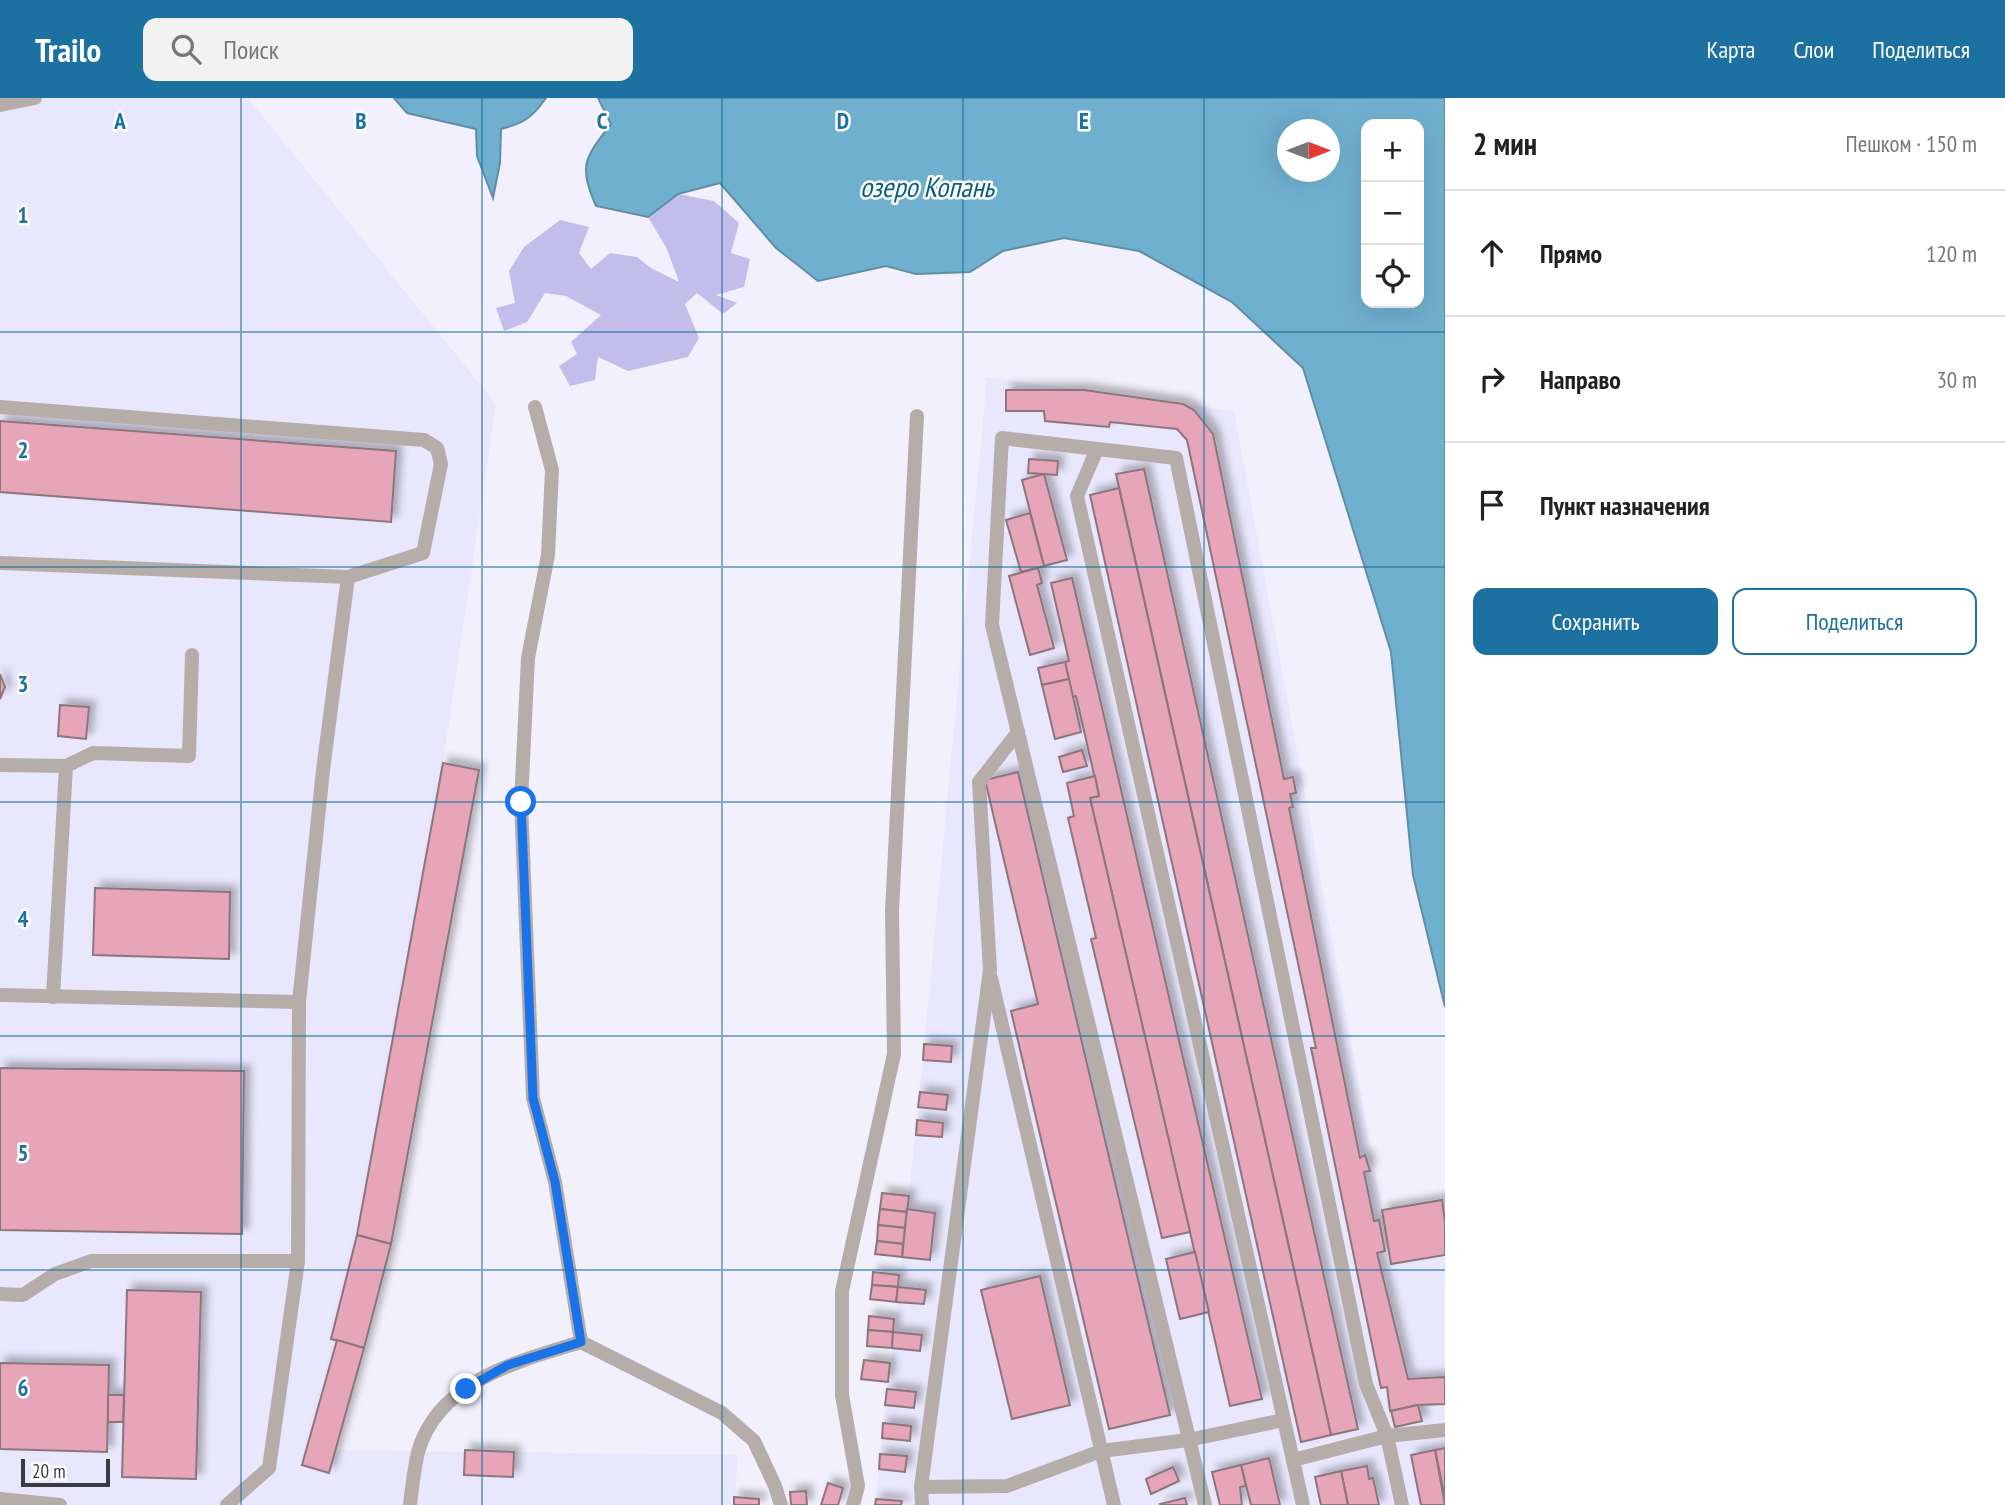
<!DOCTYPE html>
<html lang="ru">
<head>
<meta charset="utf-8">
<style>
  body { margin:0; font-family:"PT Sans Narrow",sans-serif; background:#f2f2f2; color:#222 }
  .controls { position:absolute; right:21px; top:21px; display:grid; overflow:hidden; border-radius:14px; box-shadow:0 7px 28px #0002 }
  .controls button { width:63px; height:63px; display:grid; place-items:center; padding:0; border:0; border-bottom:2px solid #e0e0e0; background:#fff; color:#222; font:35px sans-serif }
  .compass { position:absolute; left:1277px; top:21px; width:63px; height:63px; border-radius:50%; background:#fff; box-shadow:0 7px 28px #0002; rotate:90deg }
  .scale { position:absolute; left:21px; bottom:18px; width:89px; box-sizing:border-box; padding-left:7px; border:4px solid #3a3a42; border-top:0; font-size:19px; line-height:24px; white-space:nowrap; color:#3a3a42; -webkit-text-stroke:5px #fff; paint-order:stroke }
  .stop { position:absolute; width:21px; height:21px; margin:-16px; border:5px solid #1a73e8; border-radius:50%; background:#fff }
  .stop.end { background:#1a73e8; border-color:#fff; box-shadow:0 2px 7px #0008 }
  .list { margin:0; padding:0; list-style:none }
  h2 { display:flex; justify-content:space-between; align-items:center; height:91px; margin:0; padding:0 28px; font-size:30px }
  h2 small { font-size:23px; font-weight:400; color:#767676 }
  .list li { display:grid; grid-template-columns:46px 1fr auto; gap:21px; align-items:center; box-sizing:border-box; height:126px; padding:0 28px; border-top:2px solid #e0e0e0 }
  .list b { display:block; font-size:26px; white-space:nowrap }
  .list em { font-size:23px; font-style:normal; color:#767676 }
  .actions { display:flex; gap:14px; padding:21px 28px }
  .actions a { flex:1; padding:16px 0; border:2px solid #1c71a1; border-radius:14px; text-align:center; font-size:24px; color:#1c71a1 }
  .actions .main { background:#1c71a1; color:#fff }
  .icon { flex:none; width:38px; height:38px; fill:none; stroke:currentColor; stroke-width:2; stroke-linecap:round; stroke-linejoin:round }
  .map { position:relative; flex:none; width:1445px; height:1407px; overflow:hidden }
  header { display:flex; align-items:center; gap:42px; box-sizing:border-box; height:98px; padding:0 35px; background:#1c71a1; color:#fff }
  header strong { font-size:33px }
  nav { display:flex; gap:38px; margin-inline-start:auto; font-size:24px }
  .search { width:490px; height:63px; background:#f2f2f2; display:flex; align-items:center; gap:18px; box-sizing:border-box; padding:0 24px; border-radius:14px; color:#767676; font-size:26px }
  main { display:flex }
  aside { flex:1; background:#fff }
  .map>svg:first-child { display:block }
</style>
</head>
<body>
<header>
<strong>Trailo</strong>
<div class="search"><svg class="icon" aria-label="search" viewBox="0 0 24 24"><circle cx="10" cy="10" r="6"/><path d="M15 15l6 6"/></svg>Поиск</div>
<nav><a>Карта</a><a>Слои</a><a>Поделиться</a></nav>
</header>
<main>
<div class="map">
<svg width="1445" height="1407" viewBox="0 0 1445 1407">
  <defs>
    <filter id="shadow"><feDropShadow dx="6" dy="-6" stdDeviation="3.5" flood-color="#0004"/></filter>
  </defs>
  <rect width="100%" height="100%" fill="#f1f0fc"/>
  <g fill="#e9e7fd">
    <polygon points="0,0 248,0 496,306 443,665 479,672 391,1146 335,1352 738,1357 734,1407 0,1407"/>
    <polygon points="987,279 1234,313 1382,1111 1445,1102 1445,1407 875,1407 917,1022"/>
  </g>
  <polygon fill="#c2bdeb" points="678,96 714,103 739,125 731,155 750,161 744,189 716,197 737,205 723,216 697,195 685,206 699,240 688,259 628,273 598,259 595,282 570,288 559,268 577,256 571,244 601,217 566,198 545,195 527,224 504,233 496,210 515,205 509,173 524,149 560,122 589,129 579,155 591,171 610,155 637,159 651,170 679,184 667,151 648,119"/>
  <g fill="#70b0cf" stroke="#608da5" stroke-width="2" fill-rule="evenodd">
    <path d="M394,0H546C532,20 524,25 501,31L500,65L493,100L477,58L476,31L407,15Z"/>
    <path d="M598,0H1445V909L1413,777L1391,554L1303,270L1232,204L1139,153L1064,140L1003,153L970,174L916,176L886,168L818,183L776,150L720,85L678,96L648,119L596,108C578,66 585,60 611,26ZM1366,26H1419V205H1366ZM1288,32H1330V74H1288Z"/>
  </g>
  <g fill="#e6a5b9" stroke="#8b767c" stroke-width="2" filter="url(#shadow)">
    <polygon points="1006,292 1084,292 1183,306 1194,312 1213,336 1284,681 1293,679 1296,695 1290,696 1293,709 1289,710 1360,1060 1365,1057 1370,1073 1364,1074 1374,1123 1379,1122 1385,1153 1377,1155 1408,1281 1445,1279 1445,1306 1418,1307 1390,1313 1387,1289 1381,1290 1311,950 1316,950 1187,342 1177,331 1110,324 1109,329 1045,323 1044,313 1006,313"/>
    <polygon points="0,323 396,353 391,424 0,394"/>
    <polygon points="1029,361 1058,363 1057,377 1028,375"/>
    <polygon points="1144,371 1358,1331 1331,1337 1116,376"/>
    <polygon points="1044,376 1067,462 1044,468 1022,382"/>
    <polygon points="1119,390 1331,1337 1301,1344 1090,397"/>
    <polygon points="1030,415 1044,468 1021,474 1006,422"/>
    <polygon points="1038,470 1042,485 1037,487 1054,550 1030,557 1009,478"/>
    <polygon points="1072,480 1262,1301 1230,1308 1090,700 1099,698 1076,598 1072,599 1065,564 1069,563 1051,485"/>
    <polygon points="1065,564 1069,581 1042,587 1038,570"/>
    <polygon points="0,576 5,589 0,601"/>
    <polygon points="1069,581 1081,634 1055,641 1042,587"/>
    <polygon points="60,607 89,609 86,641 58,638"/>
    <polygon points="1082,652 1087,668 1063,674 1059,659"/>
    <polygon points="443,665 479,672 391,1146 357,1137"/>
    <polygon points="1018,674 1170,1317 1109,1331 1011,913 1038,906 985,682"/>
    <polygon points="1095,678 1099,698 1090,700 1190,1134 1162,1140 1091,841 1096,840 1068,720 1074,718 1067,685"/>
    <polygon points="95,790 230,794 229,861 93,857"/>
    <polygon points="924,946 952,948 951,964 923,962"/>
    <polygon points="0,970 244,973 242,1136 0,1132"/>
    <polygon points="920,994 948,997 946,1012 918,1009"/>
    <polygon points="917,1022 943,1025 942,1039 916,1037"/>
    <polygon points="882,1095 909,1098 907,1114 880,1111"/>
    <polygon points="1442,1102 1445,1123 1445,1157 1391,1166 1382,1112"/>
    <polygon points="880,1111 907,1114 905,1130 878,1127"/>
    <polygon points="907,1111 935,1115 930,1162 902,1159"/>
    <polygon points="878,1127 905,1130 903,1146 877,1143"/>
    <polygon points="357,1137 391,1146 364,1250 331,1241"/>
    <polygon points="877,1143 903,1146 902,1159 875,1156"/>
    <polygon points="1195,1154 1209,1214 1180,1221 1166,1161"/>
    <polygon points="873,1174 899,1177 898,1189 872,1187"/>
    <polygon points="1040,1178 1070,1307 1012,1321 981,1192"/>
    <polygon points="872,1187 898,1189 896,1204 870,1201"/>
    <polygon points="898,1189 926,1192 924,1206 896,1204"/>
    <polygon points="127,1192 201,1194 196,1381 122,1379"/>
    <polygon points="869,1218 894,1221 893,1234 868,1232"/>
    <polygon points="868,1232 893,1234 892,1250 867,1248"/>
    <polygon points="893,1234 922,1237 920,1253 892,1250"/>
    <polygon points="337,1242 364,1250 329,1375 302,1367"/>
    <polygon points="864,1262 890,1265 888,1284 861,1281"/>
    <polygon points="0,1265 109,1267 107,1354 0,1351"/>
    <polygon points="887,1291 916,1294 914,1310 885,1307"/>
    <polygon points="108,1297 124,1297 123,1324 108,1324"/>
    <polygon points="1418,1307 1422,1323 1395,1329 1391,1313"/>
    <polygon points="883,1325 911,1328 910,1343 882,1340"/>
    <polygon points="1445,1350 1445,1400 1435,1352"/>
    <polygon points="465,1352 514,1354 513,1379 464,1377"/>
    <polygon points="1435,1352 1445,1407 1421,1407 1411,1357"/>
    <polygon points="880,1356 907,1358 905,1374 879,1371"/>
    <polygon points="1269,1360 1280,1407 1251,1407 1241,1367"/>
    <polygon points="1241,1367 1246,1388 1240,1389 1242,1407 1220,1407 1212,1374"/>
    <polygon points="1367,1368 1369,1381 1373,1380 1379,1407 1348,1407 1341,1373"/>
    <polygon points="1173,1369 1179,1383 1151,1396 1146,1381"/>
    <polygon points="1341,1373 1348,1407 1321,1407 1315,1379"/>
    <polygon points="828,1385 843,1390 838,1407 821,1407"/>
    <polygon points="806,1393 807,1407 791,1407 790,1394"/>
    <polygon points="734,1399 759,1401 759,1407 734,1407"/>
    <polygon points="1185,1400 1187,1407 1161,1407 1160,1406"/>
    <polygon points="876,1401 902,1403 901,1407 875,1407"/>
  </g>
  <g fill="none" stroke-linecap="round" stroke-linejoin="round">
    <g stroke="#b6ada9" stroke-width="14">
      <polyline points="0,7 35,0"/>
      <polyline points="0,309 424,342 437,350 441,366 423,455 348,479 0,465"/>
      <polyline points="535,309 552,372 548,457 528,560 521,704 533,1000 555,1084 581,1244"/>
      <polyline points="1097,351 1077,398 1303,1407"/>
      <polyline points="0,667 66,668 53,899"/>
      <polyline points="66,668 93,655 189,658 192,557"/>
      <polyline points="991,880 1114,1407"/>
      <polyline points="0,897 299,904"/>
      <polyline points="0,1196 23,1197 55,1176 91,1163 298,1163"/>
      <polyline points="1293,1362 1387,1338 1445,1332"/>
      <polyline points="921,1389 1007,1388 1101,1353 1188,1342 1284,1322"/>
      <polyline points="0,1401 60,1407"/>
      <polyline points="227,1407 269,1370 298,1163 299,904 323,672 348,479"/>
      <path d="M410,1407C412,1390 414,1371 418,1354C438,1283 519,1263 581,1244L722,1315L754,1343L775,1388L781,1407"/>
      <polyline points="853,1407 858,1388 842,1297 842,1193 894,956 892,813 917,318"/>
      <polyline points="922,1407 921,1389 990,872 979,684 1018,634"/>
      <polyline points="1205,1407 992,527 1002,340 1176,360 1366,1286 1387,1338 1402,1407"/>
    </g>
  </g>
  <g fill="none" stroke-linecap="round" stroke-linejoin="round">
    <polyline stroke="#1a73e8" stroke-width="9" points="466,1291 508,1267 581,1244 555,1084 533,1000 521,704"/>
  </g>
  <path fill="none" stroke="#1c71a1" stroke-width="2" stroke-opacity="0.55" d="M241,0V1407M482,0V1407M722,0V1407M963,0V1407M1204,0V1407M0,234H1445M0,469H1445M0,704H1445M0,938H1445M0,1172H1445"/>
  <g text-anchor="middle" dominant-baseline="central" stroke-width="5" stroke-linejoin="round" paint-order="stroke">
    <g font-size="28" font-style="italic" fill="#0a5f7e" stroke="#fff">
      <text x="927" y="88">озеро Копань</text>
    </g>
  </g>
  <g font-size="23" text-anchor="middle" font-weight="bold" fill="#1c71a1" stroke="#fff" stroke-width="5" stroke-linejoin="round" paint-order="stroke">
    <text x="120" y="31">A</text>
    <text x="361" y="31">B</text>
    <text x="602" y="31">C</text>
    <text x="843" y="31">D</text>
    <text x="1084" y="31">E</text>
    <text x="23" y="125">1</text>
    <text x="23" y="360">2</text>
    <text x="23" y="594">3</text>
    <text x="23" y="829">4</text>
    <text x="23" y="1063">5</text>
    <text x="23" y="1298">6</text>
  </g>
</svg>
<div class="controls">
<button>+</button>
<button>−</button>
<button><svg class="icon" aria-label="locate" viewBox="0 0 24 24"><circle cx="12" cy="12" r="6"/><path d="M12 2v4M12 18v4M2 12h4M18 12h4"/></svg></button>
</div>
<svg class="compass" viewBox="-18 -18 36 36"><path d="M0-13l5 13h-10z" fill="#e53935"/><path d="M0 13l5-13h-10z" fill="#767676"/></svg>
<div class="scale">20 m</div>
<div class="stop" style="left:521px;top:704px"></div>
<div class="stop end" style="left:466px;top:1291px"></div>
</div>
<aside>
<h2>2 мин<small>Пешком · 150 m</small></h2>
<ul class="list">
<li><svg class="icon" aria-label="ahead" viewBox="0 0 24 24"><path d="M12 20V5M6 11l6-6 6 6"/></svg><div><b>Прямо</b></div><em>120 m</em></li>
<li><svg class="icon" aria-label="right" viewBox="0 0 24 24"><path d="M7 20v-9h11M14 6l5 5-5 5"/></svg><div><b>Направо</b></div><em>30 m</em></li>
<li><svg class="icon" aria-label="arrive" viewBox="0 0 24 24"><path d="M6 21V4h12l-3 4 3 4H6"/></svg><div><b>Пункт назначения</b></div></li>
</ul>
<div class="actions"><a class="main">Сохранить</a><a>Поделиться</a></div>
</aside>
</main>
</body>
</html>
